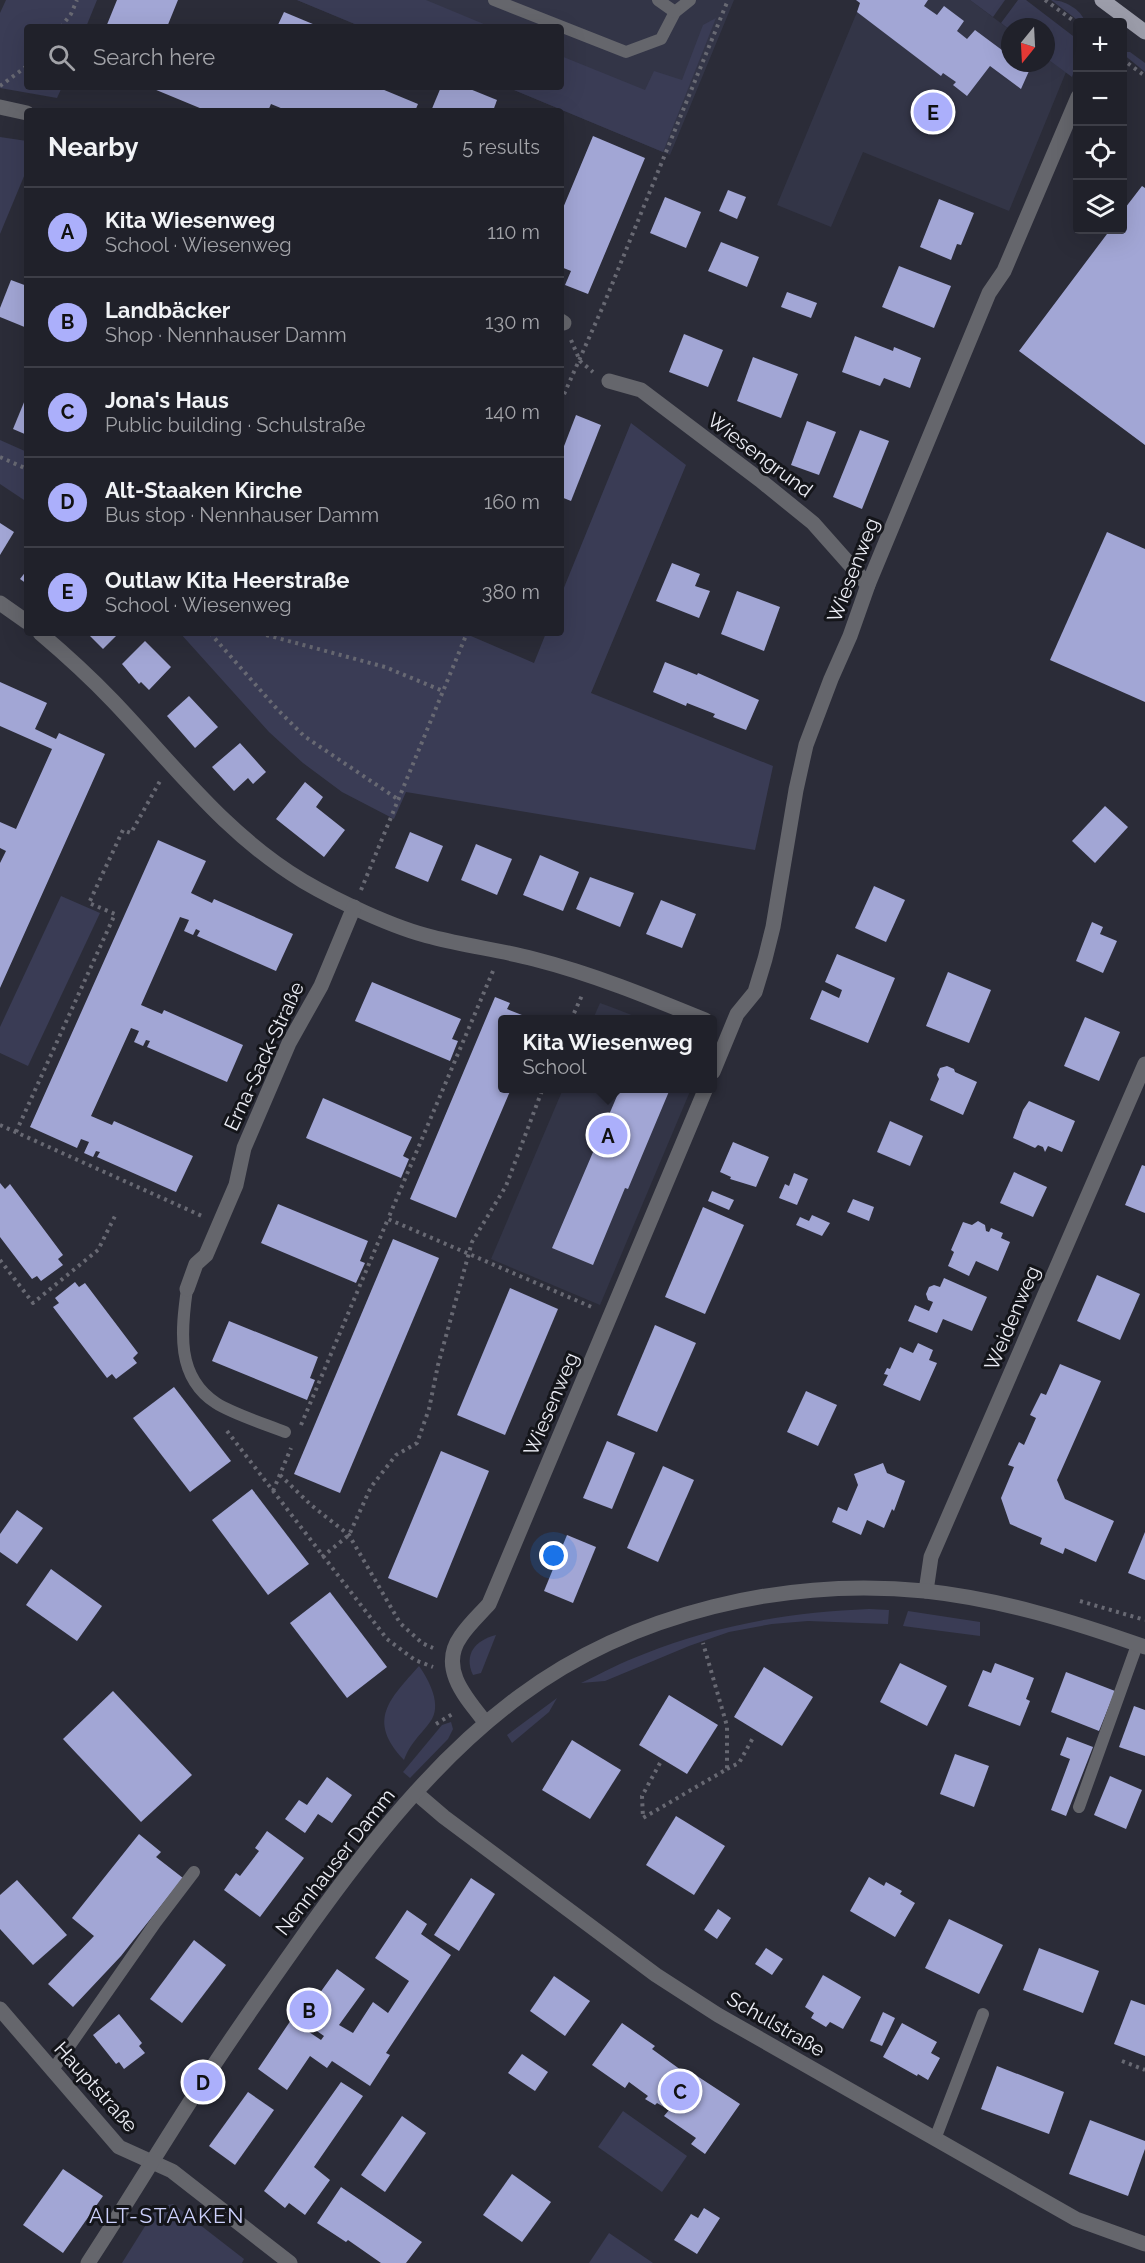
<!DOCTYPE html>
<html lang="en">
<head>
<meta charset="utf-8">
<style>
  body { margin:0; font-family:Raleway,sans-serif; background:#282932; color:#f1f3f6 }
  .controls { position:absolute; right:18px; top:18px; display:grid; overflow:hidden; border-radius:6px; box-shadow:0 6px 24px #0002 }
  .controls button { width:54px; height:54px; display:grid; place-items:center; padding:0; border:0; border-bottom:2px solid #3d3e47; background:#20212a; color:#f1f3f6; font:30px sans-serif }
  .compass { position:absolute; left:1001px; top:18px; width:54px; height:54px; border-radius:50%; background:#20212a; box-shadow:0 6px 24px #0002; rotate:198deg }
  .you { position:absolute; left:554px; top:1556px; width:21px; height:21px; margin:-15px; border:4px solid #fff; border-radius:50%; background:#1a73e8; box-shadow:0 0 0 9px #1a73e833 }
  .badge { display:grid; place-items:center; width:39px; height:39px; border-radius:50%; background:#abaffb; color:#111; font-size:20px; font-weight:700 }
  .pin { position:absolute; translate:-50% -50%; border:3px solid #fff; box-shadow:0 2px 6px #0006 }
  .popup { position:absolute; left:498px; top:1015px; width:219px; height:78px; box-sizing:border-box; display:grid; place-content:center; border-radius:6px; background:#20212a; filter:drop-shadow(0 2px 4px #0005); font-size:20px; white-space:nowrap; color:#a2a3a8 }
  .popup b { font-size:22px; color:#f1f3f6 }
  .popup::after { content:''; position:absolute; left:50%; top:100%; margin-left:-12px; border:12px solid transparent; border-top-color:#20212a }
  .list { margin:0; padding:0; list-style:none }
  h2 { display:flex; justify-content:space-between; align-items:center; height:78px; margin:0; padding:0 24px; font-size:26px }
  h2 small { font-size:20px; font-weight:400; color:#a2a3a8 }
  .list li { display:grid; grid-template-columns:39px 1fr auto; gap:18px; align-items:center; box-sizing:border-box; height:90px; padding:0 24px; border-top:2px solid #3d3e47 }
  .list b { display:block; font-size:22px; white-space:nowrap }
  .list p { margin:0; font-size:20px; white-space:nowrap; color:#a2a3a8 }
  .list em { font-size:20px; font-style:normal; color:#a2a3a8 }
  .icon { flex:none; width:33px; height:33px; fill:none; stroke:currentColor; stroke-width:2; stroke-linecap:round; stroke-linejoin:round }
  .map { position:relative; flex:none; width:1145px; height:2263px; overflow:hidden }
  .search { position:absolute; background:#20212a; box-shadow:0 6px 24px #0002; left:24px; top:24px; width:540px; height:66px; display:flex; align-items:center; gap:15px; box-sizing:border-box; padding:0 21px; border-radius:6px; color:#a2a3a8; font-size:22px }
  .panel { position:absolute; background:#20212a; box-shadow:0 6px 24px #0002; left:24px; top:108px; width:540px; height:528px; border-radius:6px }
  .map>svg:first-child { display:block }
</style>
</head>
<body>
<div class="map">
<svg width="1145" height="2263" viewBox="0 0 1145 2263">
  <rect width="100%" height="100%" fill="#2b2c38"/>
  <g fill="#333547">
    <polygon points="297,0 734,0 670,155 507,87 561,87 561,27 362,27"/>
    <polygon points="862,0 970,0 1010,30 1010,63 1046,63 1046,58 1066,72 1009,211 863,152 831,227 777,205"/>
    <polygon points="600,1003 611,1007 642,1019 593,1019"/>
    <polygon points="563,1089 691,1089 600,1305 491,1259"/>
  </g>
  <g fill="#3a3c55">
    <polygon points="6,0 97,0 86,27 27,27 27,87 62,87 57,98 0,88 0,13"/>
    <polygon points="297,0 426,0 491,27 362,27"/>
    <polygon points="970,0 1005,0 993,17"/>
    <polygon points="1018,0 1026,0 1077,39 1077,61 1072,77 1046,58 1046,27 1010,27 1010,30 1001,23"/>
    <path d="M1051,0C1064,0 1081,9 1085,22H1080Z"/>
    <polygon points="716,18 663,152 507,87 561,87 561,56 645,90 654,71 682,80 703,25"/>
    <polygon points="1123,52 1130,52 1145,63 1145,72 1123,54"/>
    <polygon points="0,137 27,141 27,169 0,234"/>
    <polygon points="631,423 686,465 591,693 773,766 755,850 406,792 394,819 342,792 303,763 269,732 180,633 464,633 534,663 546,633 561,633 561,595"/>
    <polygon points="0,440 27,452 27,502 0,484"/>
    <polygon points="61,896 100,913 28,1066 0,1053 0,1027"/>
    <path d="M869,1609L889,1610L888,1624L808,1621L772,1624L729,1632L689,1646L605,1681L581,1683C602,1673 622,1662 644,1654C717,1625 791,1612 869,1609Z"/>
    <polygon points="908,1611 980,1622 980,1636 903,1626"/>
    <path d="M496,1635L481,1673L473,1675C463,1654 476,1640 496,1635Z"/>
    <path d="M419,1666C429,1680 443,1706 430,1722C419,1737 411,1742 404,1760C366,1720 390,1699 419,1666Z"/>
    <polygon points="557,1698 549,1712 512,1743 507,1735"/>
    <polygon points="451,1722 453,1729 448,1739 410,1778 403,1772 437,1731 442,1725"/>
    <polygon points="623,2111 687,2156 662,2192 598,2147"/>
    <polygon points="173,2204 244,2259 242,2263 122,2263 157,2207"/>
    <polygon points="609,2233 653,2263 589,2263"/>
  </g>
  <g fill="#a2a6d5">
    <polygon points="117,0 178,0 167,27 106,27"/>
    <polygon points="856,0 928,0 924,6 937,15 944,6 964,21 957,31 967,39 975,30 1010,56 1010,63 1019,63 1029,71 1021,89 990,66 967,96 953,85 956,82 943,73 941,76 857,12 860,3"/>
    <polygon points="284,12 320,27 277,27"/>
    <polygon points="149,87 377,87 418,104 415,111 288,111 271,104 268,111 207,111"/>
    <polygon points="441,87 465,87 497,100 493,111 431,111"/>
    <polygon points="593,136 645,158 588,294 565,285 571,271 561,267 561,207 563,208"/>
    <polygon points="1142,186 1145,188 1145,445 1019,351 1110,230 1122,230 1122,212"/>
    <polygon points="728,190 746,197 737,219 719,211"/>
    <polygon points="665,197 701,212 686,248 650,233"/>
    <polygon points="939,199 974,213 961,245 957,244 951,260 920,247"/>
    <polygon points="721,242 759,257 747,287 708,271"/>
    <polygon points="899,266 951,286 934,328 882,307"/>
    <polygon points="11,280 27,286 27,328 0,317 0,308"/>
    <polygon points="787,292 817,303 811,318 781,307"/>
    <polygon points="684,334 723,350 708,387 669,372"/>
    <polygon points="855,336 893,351 894,347 921,358 910,388 884,378 880,386 842,372"/>
    <polygon points="753,357 798,374 781,418 737,401"/>
    <polygon points="27,395 27,435 13,429"/>
    <polygon points="576,415 601,425 571,501 561,497 561,454"/>
    <polygon points="807,421 836,432 819,475 791,465"/>
    <polygon points="860,430 889,441 862,509 833,497"/>
    <polygon points="0,523 14,532 0,555"/>
    <polygon points="1107,532 1145,549 1145,702 1050,660"/>
    <polygon points="672,563 700,574 695,586 710,591 699,618 656,601"/>
    <polygon points="27,570 27,584 20,579"/>
    <polygon points="737,591 780,607 764,651 721,634"/>
    <polygon points="87,633 119,633 103,649"/>
    <polygon points="145,641 171,667 149,690 141,682 139,684 122,664"/>
    <polygon points="665,662 697,675 698,673 759,700 746,730 713,717 715,714 687,703 686,706 653,692"/>
    <polygon points="0,682 47,703 35,729 56,739 59,733 105,754 0,988 0,863 6,851 0,848 0,822 16,829 52,749 0,726"/>
    <polygon points="189,696 218,727 195,748 167,716"/>
    <polygon points="240,743 266,772 253,784 248,778 234,791 212,767"/>
    <polygon points="305,782 323,797 316,807 345,830 324,857 276,819"/>
    <polygon points="1105,806 1128,827 1095,863 1072,841"/>
    <polygon points="410,832 443,846 428,882 395,868"/>
    <polygon points="158,840 206,861 191,893 212,903 214,899 293,934 276,971 197,936 200,931 196,929 193,935 184,931 189,920 180,917 176,926 141,1005 162,1014 164,1010 243,1045 227,1082 147,1047 150,1041 146,1040 143,1046 134,1042 139,1031 131,1028 91,1116 112,1125 114,1121 193,1156 176,1192 97,1157 100,1152 96,1151 93,1157 84,1153 89,1142 81,1139 77,1148 30,1127"/>
    <polygon points="476,844 512,859 497,895 461,880"/>
    <polygon points="540,855 579,872 563,911 523,895"/>
    <polygon points="590,877 634,893 620,927 576,909"/>
    <polygon points="874,886 905,900 886,942 855,928"/>
    <polygon points="661,900 696,914 682,948 646,934"/>
    <polygon points="1092,922 1103,927 1100,934 1117,941 1103,973 1076,961"/>
    <polygon points="837,954 895,978 868,1043 810,1019 822,990 839,998 842,990 825,982"/>
    <polygon points="948,972 991,990 969,1043 926,1026"/>
    <polygon points="372,982 461,1019 452,1039 458,1041 450,1061 355,1021"/>
    <polygon points="495,997 510,1003 507,1009 532,1019 503,1020 503,1089 511,1089 456,1218 410,1199"/>
    <polygon points="1085,1017 1120,1032 1099,1081 1064,1066"/>
    <polygon points="947,1066 954,1069 955,1072 977,1082 963,1115 930,1100 939,1079 937,1075 940,1068"/>
    <polygon points="620,1089 670,1089 628,1189 625,1188 593,1265 552,1248"/>
    <polygon points="323,1098 412,1137 403,1156 409,1159 401,1178 306,1138"/>
    <polygon points="1029,1101 1075,1121 1062,1152 1048,1146 1045,1152 1043,1147 1038,1145 1035,1148 1013,1138 1023,1110"/>
    <polygon points="890,1121 923,1136 910,1166 877,1152"/>
    <polygon points="733,1142 769,1157 756,1187 730,1179 731,1177 720,1172"/>
    <polygon points="1142,1165 1145,1166 1145,1213 1125,1205"/>
    <polygon points="1014,1172 1047,1187 1033,1217 1000,1203"/>
    <polygon points="794,1173 808,1179 797,1205 779,1198 785,1184 789,1186"/>
    <polygon points="0,1183 5,1189 10,1184 63,1255 58,1259 63,1265 41,1281 37,1276 32,1279 0,1237"/>
    <polygon points="712,1191 734,1200 729,1210 708,1201"/>
    <polygon points="853,1199 874,1207 869,1221 847,1212"/>
    <polygon points="278,1204 368,1241 360,1261 365,1263 356,1283 261,1243"/>
    <polygon points="703,1207 744,1225 705,1314 665,1297"/>
    <polygon points="812,1215 830,1223 822,1236 796,1225 800,1217 809,1221"/>
    <polygon points="978,1221 985,1225 986,1231 989,1232 991,1228 1003,1233 1001,1238 1010,1242 998,1271 976,1261 969,1276 948,1266 954,1252 951,1250 963,1222 972,1225"/>
    <polygon points="393,1239 439,1258 340,1493 294,1474"/>
    <polygon points="1097,1275 1140,1294 1120,1340 1077,1321"/>
    <polygon points="944,1278 987,1297 972,1331 943,1319 937,1333 908,1321 915,1305 929,1311 933,1302 928,1300 926,1294 929,1287 934,1285 940,1287"/>
    <polygon points="75,1282 79,1287 85,1283 138,1353 133,1358 137,1363 116,1379 112,1374 107,1378 53,1307 59,1303 55,1298"/>
    <polygon points="510,1288 558,1309 505,1435 457,1415"/>
    <polygon points="229,1321 318,1357 310,1378 315,1380 307,1400 212,1361"/>
    <polygon points="655,1325 696,1343 657,1432 617,1415"/>
    <polygon points="918,1343 933,1350 929,1360 937,1363 920,1401 883,1385 888,1375 884,1374 887,1368 890,1369 900,1347 913,1353"/>
    <polygon points="1060,1364 1101,1381 1057,1480 1065,1499 1114,1521 1096,1562 1065,1548 1063,1554 1040,1544 1042,1538 1010,1524 1001,1498 1014,1467 1008,1465 1019,1442 1024,1445 1036,1418 1030,1415 1041,1393 1046,1395"/>
    <polygon points="174,1387 231,1461 190,1492 133,1418"/>
    <polygon points="806,1391 837,1405 818,1446 787,1432"/>
    <polygon points="607,1441 635,1453 612,1509 583,1498"/>
    <polygon points="441,1451 489,1471 437,1598 388,1578"/>
    <polygon points="883,1463 887,1473 905,1481 894,1511 892,1509 884,1528 867,1520 861,1535 832,1522 838,1507 847,1511 858,1485 854,1474"/>
    <polygon points="663,1466 694,1480 658,1562 627,1548"/>
    <polygon points="252,1489 309,1564 268,1595 212,1520"/>
    <polygon points="17,1510 43,1528 17,1564 0,1552 0,1534"/>
    <polygon points="1145,1532 1145,1580 1128,1573"/>
    <polygon points="567,1535 596,1547 573,1603 544,1591"/>
    <polygon points="51,1569 102,1606 77,1641 26,1605"/>
    <polygon points="330,1592 387,1667 347,1698 290,1623"/>
    <polygon points="900,1663 947,1686 927,1726 880,1702"/>
    <polygon points="995,1663 1034,1678 1026,1699 1030,1701 1020,1726 968,1706 983,1670 991,1673"/>
    <polygon points="764,1667 813,1697 782,1746 734,1717"/>
    <polygon points="1066,1672 1115,1691 1099,1731 1051,1712"/>
    <polygon points="113,1691 192,1775 141,1822 63,1739"/>
    <polygon points="669,1695 718,1725 687,1774 639,1745"/>
    <polygon points="1134,1706 1145,1710 1145,1756 1119,1747"/>
    <polygon points="1067,1737 1093,1747 1066,1816 1051,1810 1070,1759 1060,1755"/>
    <polygon points="572,1740 621,1770 590,1819 542,1790"/>
    <polygon points="955,1754 989,1766 974,1807 940,1794"/>
    <polygon points="1110,1776 1142,1790 1126,1829 1094,1815"/>
    <polygon points="327,1777 352,1795 332,1823 318,1814 305,1833 285,1819 299,1800 307,1805"/>
    <polygon points="676,1816 725,1846 694,1895 646,1865"/>
    <polygon points="267,1831 304,1858 260,1917 224,1890 236,1873 240,1876 259,1851 255,1848"/>
    <polygon points="139,1834 161,1852 156,1857 183,1878 121,1956 73,2007 48,1984 94,1936 72,1918"/>
    <polygon points="869,1877 884,1886 886,1882 902,1891 900,1894 915,1903 895,1937 850,1911"/>
    <polygon points="471,1878 495,1894 459,1951 434,1935"/>
    <polygon points="17,1880 67,1935 33,1965 0,1929 0,1895"/>
    <polygon points="718,1909 731,1918 717,1939 704,1930"/>
    <polygon points="407,1910 427,1924 421,1934 451,1955 386,2053 390,2055 370,2086 332,2061 327,2068 310,2056 287,2090 258,2069 291,2020 321,2040 324,2036 294,2015 306,2000 312,2004 337,1969 365,1989 339,2025 353,2033 373,2002 388,2013 409,1981 375,1958"/>
    <polygon points="949,1919 1003,1945 979,1994 925,1968"/>
    <polygon points="194,1940 226,1965 182,2023 150,1999"/>
    <polygon points="766,1948 783,1959 772,1975 755,1964"/>
    <polygon points="1039,1948 1099,1971 1083,2013 1023,1990"/>
    <polygon points="823,1975 861,1997 843,2029 830,2022 826,2027 811,2018 814,2013 805,2007"/>
    <polygon points="554,1976 590,2001 565,2036 530,2011"/>
    <polygon points="1131,2000 1145,2005 1145,2056 1114,2044"/>
    <polygon points="883,2012 895,2018 882,2046 870,2041"/>
    <polygon points="119,2014 142,2043 139,2046 145,2053 124,2069 119,2062 116,2064 93,2035"/>
    <polygon points="622,2023 655,2046 652,2049 692,2078 694,2074 740,2104 705,2154 691,2144 696,2138 664,2116 669,2110 657,2103 655,2105 645,2099 648,2096 629,2082 625,2088 592,2065"/>
    <polygon points="902,2023 937,2042 931,2053 940,2058 928,2080 918,2074 917,2076 883,2057"/>
    <polygon points="522,2054 548,2072 535,2091 508,2073"/>
    <polygon points="997,2066 1064,2092 1049,2134 981,2109"/>
    <polygon points="341,2082 363,2096 314,2167 330,2180 305,2215 289,2203 285,2208 264,2191"/>
    <polygon points="248,2092 274,2110 235,2165 209,2146"/>
    <polygon points="402,2116 426,2133 385,2192 361,2175"/>
    <polygon points="1090,2120 1145,2141 1145,2149 1128,2196 1069,2174"/>
    <polygon points="63,2169 103,2196 63,2253 23,2225"/>
    <polygon points="512,2174 551,2202 522,2242 483,2215"/>
    <polygon points="341,2187 422,2242 406,2263 381,2263 348,2240 346,2242 317,2223"/>
    <polygon points="704,2208 720,2218 697,2254 674,2240 691,2214 698,2218"/>
  </g>
  <g fill="none" stroke-linecap="round" stroke-linejoin="round">
    <g stroke="#686973" stroke-width="4" stroke-dasharray="3 4.5" stroke-linecap="butt">
      <polyline points="1045,0 1078,24"/>
      <polyline points="61,27 71,14 77,0"/>
      <polyline points="1122,59 1145,76"/>
      <polyline points="0,86 27,66"/>
      <polyline points="571,340 580,361 593,372"/>
      <polyline points="561,401 604,304 728,0"/>
      <polyline points="0,457 27,469"/>
      <polyline points="210,633 277,709 304,736 399,800"/>
      <polyline points="259,633 385,667 443,691"/>
      <polyline points="361,890 467,633"/>
      <polyline points="493,971 388,1219 594,1308"/>
      <polyline points="571,1020 583,993"/>
      <polyline points="0,1125 202,1216"/>
      <polyline points="16,1132 115,914 89,903 123,830 131,833 160,781"/>
      <polyline points="0,1260 33,1303 98,1250 116,1214"/>
      <polyline points="301,1425 388,1219"/>
      <polyline points="227,1431 387,1639 415,1660 433,1667"/>
      <polyline points="280,1475 311,1505 349,1535 400,1623 422,1643 433,1648"/>
      <polyline points="273,1491 291,1448"/>
      <polyline points="322,1557 349,1535 371,1487 396,1455 417,1443 429,1409 438,1365 472,1242 506,1186 543,1088"/>
      <polyline points="1080,1601 1145,1620"/>
      <polyline points="436,1724 454,1713"/>
      <polyline points="660,1763 642,1796 643,1818 727,1769 727,1726 703,1643"/>
      <polyline points="727,1769 739,1763 754,1736"/>
      <polyline points="1122,2061 1145,2070"/>
    </g>
    <g stroke="#65666c" stroke-width="12">
      <polyline points="494,0 626,52 661,39 675,12 690,0"/>
      <polyline points="658,0 675,12"/>
      <path d="M187,1289C181,1331 176,1377 216,1403C233,1414 265,1424 285,1432"/>
      <polyline points="1079,1807 1137,1645"/>
      <polyline points="52,2071 156,1922 194,1872"/>
      <polyline points="935,2139 983,2014"/>
    </g>
    <g stroke="#65666c" stroke-width="15">
      <polyline points="0,107 27,113"/>
      <polyline points="561,321 564,323"/>
      <polyline points="609,381 641,390 760,480 813,523 868,585"/>
      <polyline points="0,603 27,622"/>
      <path d="M40,633C66,655 90,677 113,701C175,766 225,834 303,881C337,901 394,928 432,937C466,946 500,950 534,959C593,974 649,997 705,1020"/>
      <polyline points="713,1072 737,1014 755,992 765,959 773,927 796,790 806,745 831,679 850,636 868,585 989,293 1004,271 1078,97"/>
      <polyline points="187,1289 196,1264 206,1255 236,1185 244,1148 289,1043 321,986 354,907"/>
      <polyline points="926,1591 931,1557 1145,1064"/>
      <path d="M486,1723C466,1698 438,1668 461,1636C469,1624 480,1614 489,1604L706,1088"/>
      <polyline points="416,1793 444,1817 656,1975 718,2015 1076,2219 1145,2244"/>
      <polyline points="0,2009 119,2147 172,2171 290,2263"/>
      <path d="M88,2263C126,2205 161,2146 199,2088C233,2034 271,1982 308,1929C368,1845 436,1758 520,1696C633,1612 787,1577 925,1591C1000,1599 1075,1622 1145,1647"/>
    </g>
    <polyline stroke="#9c9daa" stroke-width="15" points="1102,0 1145,32"/>
  </g>
  <g text-anchor="middle" dominant-baseline="central" stroke-width="6" stroke-linejoin="round" paint-order="stroke">
    <g font-size="20" fill="#ecedf5" stroke="#14151a">
      <text transform="translate(760 455) rotate(37)">Wiesengrund</text>
      <text transform="translate(853 570) rotate(-69)">Wiesenweg</text>
      <text transform="translate(264 1056) rotate(-65)">Erna-Sack-Straße</text>
      <text transform="translate(1012 1318) rotate(-67)">Weidenweg</text>
      <text transform="translate(551 1404) rotate(-67)">Wiesenweg</text>
      <text transform="translate(335 1862) rotate(-52)">Nennhauser Damm</text>
      <text transform="translate(776 2024) rotate(30)">Schulstraße</text>
      <text transform="translate(96 2087) rotate(48)">Hauptstraße</text>
    </g>
    <g font-size="21" letter-spacing="1.5" fill="#ccd0fb" stroke="#14151a">
      <text x="167" y="2215">ALT-STAAKEN</text>
    </g>
  </g>
</svg>
<div class="controls">
<button>+</button>
<button>−</button>
<button><svg class="icon" aria-label="locate" viewBox="0 0 24 24"><circle cx="12" cy="12" r="6"/><path d="M12 2v4M12 18v4M2 12h4M18 12h4"/></svg></button>
<button><svg class="icon" aria-label="layers" viewBox="0 0 24 24"><path d="M12 4l9 5-9 5-9-5zM3 14l9 5 9-5"/></svg></button>
</div>
<svg class="compass" viewBox="-18 -18 36 36"><path d="M0-13l5 13h-10z" fill="#e53935"/><path d="M0 13l5-13h-10z" fill="#a2a3a8"/></svg>
<div class="you"></div>
<div class="pin badge" style="left:608px;top:1135px">A</div>
<div class="popup"><b>Kita Wiesenweg</b>School</div>
<div class="pin badge" style="left:309px;top:2010px">B</div>
<div class="pin badge" style="left:680px;top:2091px">C</div>
<div class="pin badge" style="left:203px;top:2082px">D</div>
<div class="pin badge" style="left:933px;top:112px">E</div>
<div class="search"><svg class="icon" aria-label="search" viewBox="0 0 24 24"><circle cx="10" cy="10" r="6"/><path d="M15 15l6 6"/></svg>Search here</div>
<section class="panel">
<h2>Nearby<small>5 results</small></h2>
<ul class="list">
<li><span class="badge">A</span><div><b>Kita Wiesenweg</b><p>School · Wiesenweg</p></div><em>110 m</em></li>
<li><span class="badge">B</span><div><b>Landbäcker</b><p>Shop · Nennhauser Damm</p></div><em>130 m</em></li>
<li><span class="badge">C</span><div><b>Jona's Haus</b><p>Public building · Schulstraße</p></div><em>140 m</em></li>
<li><span class="badge">D</span><div><b>Alt-Staaken Kirche</b><p>Bus stop · Nennhauser Damm</p></div><em>160 m</em></li>
<li><span class="badge">E</span><div><b>Outlaw Kita Heerstraße</b><p>School · Wiesenweg</p></div><em>380 m</em></li>
</ul>
</section>
</div>
</body>
</html>
